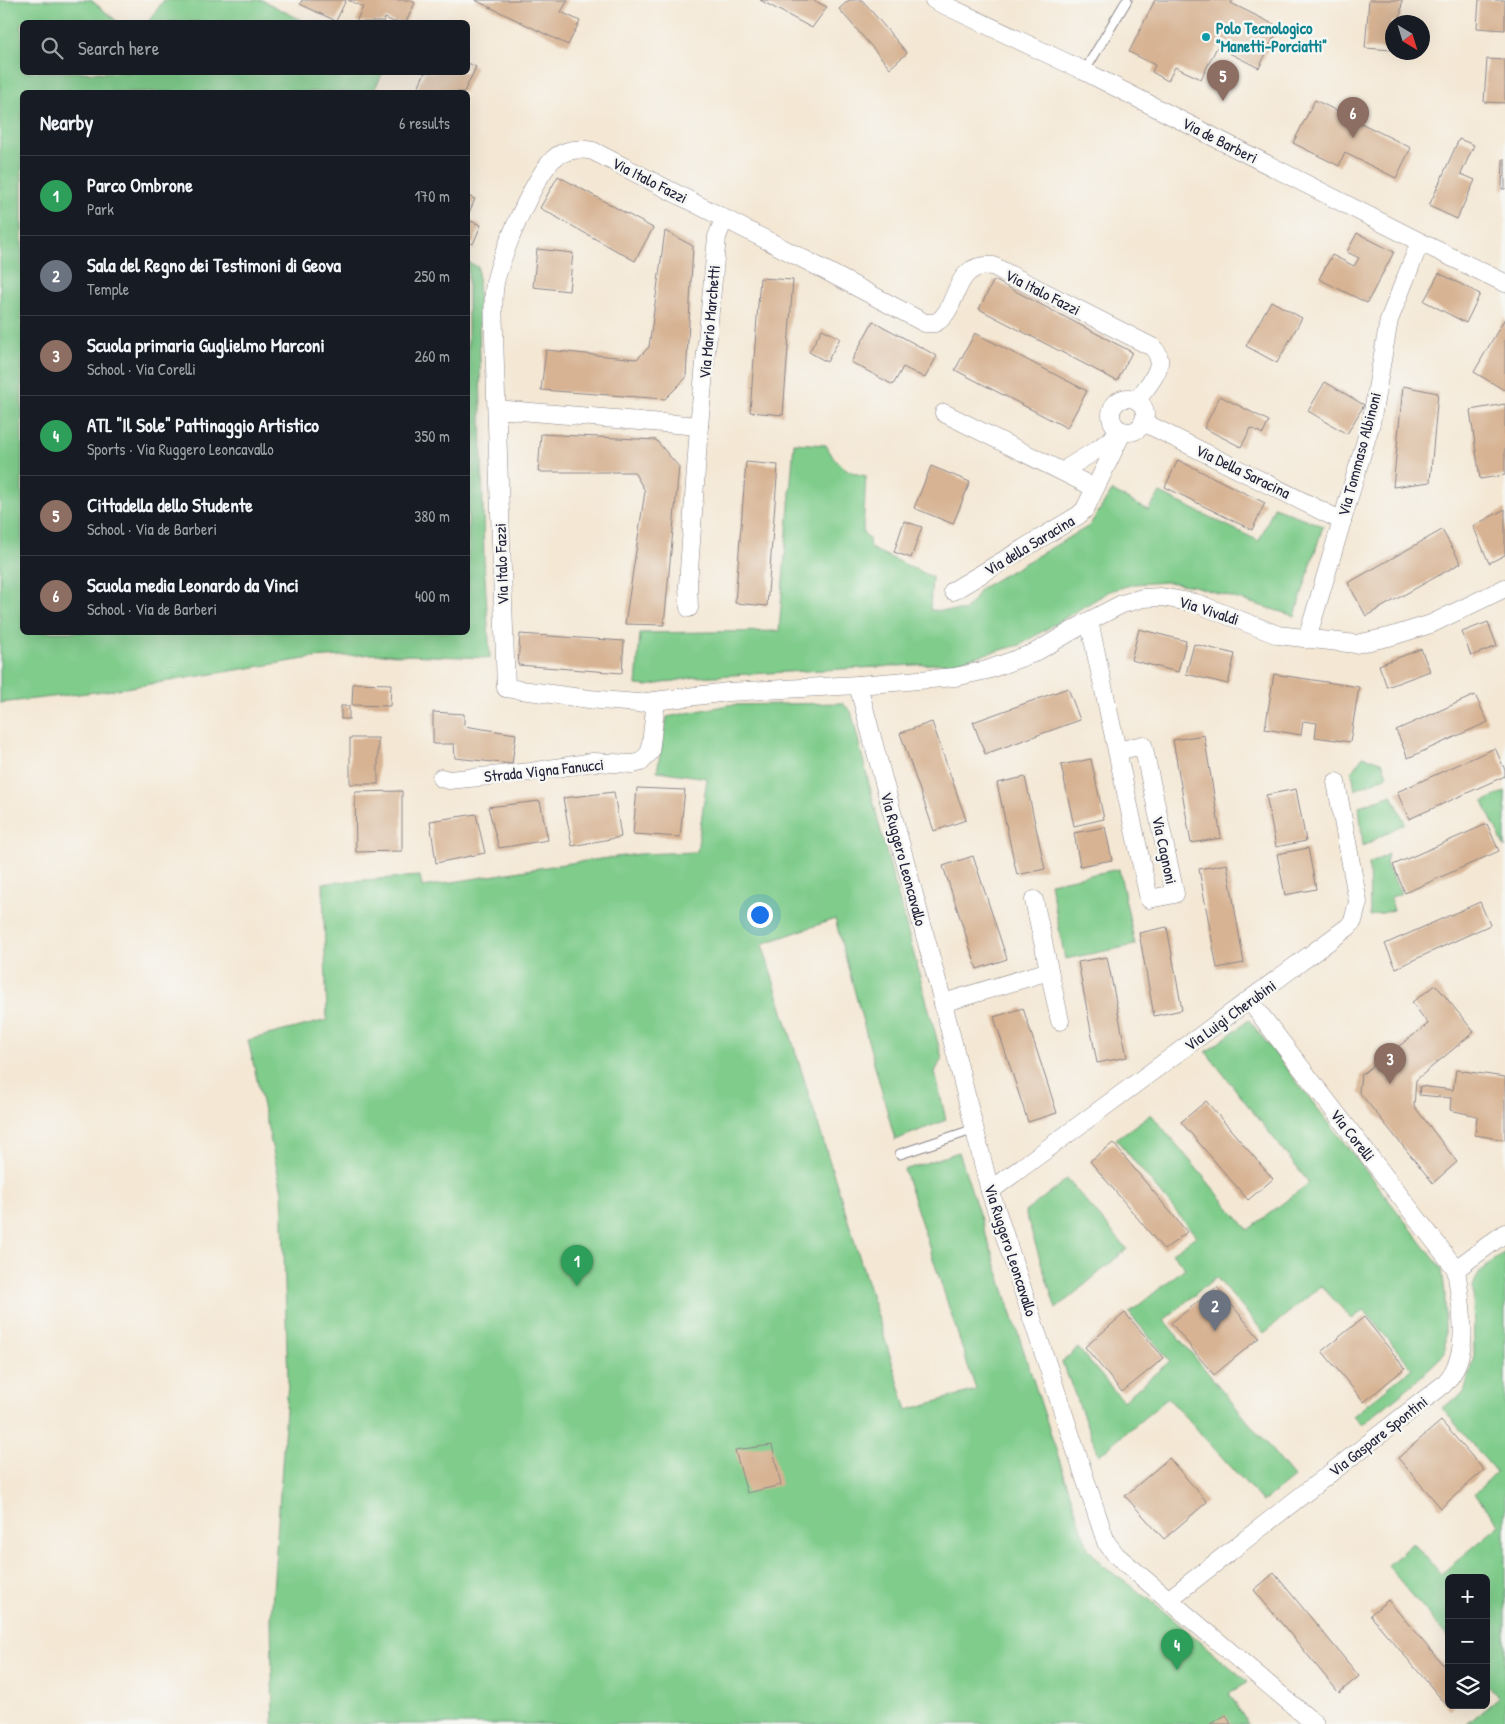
<!DOCTYPE html>
<html lang="en">
<head>
<meta charset="utf-8">
<style>
  body { margin:0; font-family:"Patrick Hand",sans-serif; background:#20242c; color:#f1f3f6 }
  .controls { position:absolute; right:15px; bottom:15px; display:grid; overflow:hidden; border-radius:8px; box-shadow:0 5px 20px #0002 }
  .controls button { width:45px; height:45px; display:grid; place-items:center; padding:0; border:0; border-bottom:1px solid #363941; background:#171b24; color:#f1f3f6; font:25px sans-serif }
  .compass { position:absolute; left:1385px; top:15px; width:45px; height:45px; border-radius:50%; background:#171b24; box-shadow:0 5px 20px #0002; rotate:142deg }
  .you { position:absolute; left:759px; top:914px; width:18px; height:18px; margin:-12px; border:4px solid #fff; border-radius:50%; background:#1a73e8; box-shadow:0 0 0 8px #1a73e833 }
  .badge { display:grid; place-items:center; width:32px; height:32px; border-radius:50%; background:#d1495b; color:#fff; font-size:16px; font-weight:700 }
  .pin { position:absolute; translate:-50% -41px; filter:drop-shadow(0 1px 2px #0008) }
  .pin::after { content:''; position:absolute; top:26px; width:18px; height:15px; background:inherit; clip-path:polygon(0 0,100% 0,50% 100%) }
  .list { margin:0; padding:0; list-style:none }
  h2 { display:flex; justify-content:space-between; align-items:center; height:65px; margin:0; padding:0 20px; font-size:21px }
  h2 small { font-size:16px; font-weight:400; color:#9ea1a6 }
  .list li { display:grid; grid-template-columns:32px 1fr auto; gap:15px; align-items:center; box-sizing:border-box; height:80px; padding:0 20px; border-top:1px solid #363941 }
  .list b { display:block; font-size:19px; white-space:nowrap }
  .list p { margin:0; font-size:16px; white-space:nowrap; color:#9ea1a6 }
  .list em { font-size:16px; font-style:normal; color:#9ea1a6 }
  .icon { flex:none; width:28px; height:28px; fill:none; stroke:currentColor; stroke-width:2; stroke-linecap:round; stroke-linejoin:round }
  .map { position:relative; flex:none; width:1505px; height:1724px; overflow:hidden }
  .search { position:absolute; background:#171b24; box-shadow:0 5px 20px #0002; left:20px; top:20px; width:450px; height:55px; display:flex; align-items:center; gap:12px; box-sizing:border-box; padding:0 18px; border-radius:8px; color:#9ea1a6; font-size:19px }
  .panel { position:absolute; background:#171b24; box-shadow:0 5px 20px #0002; left:20px; top:90px; width:450px; height:545px; border-radius:8px }
  .map>svg:first-child { display:block }
</style>
</head>
<body>
<div class="map">
<svg width="1505" height="1724" viewBox="0 0 1505 1724">
  <rect width="100%" height="100%" fill="#f6f6f2"/>
  <filter id="ink" filterUnits="userSpaceOnUse"><feTurbulence type="fractalNoise" baseFrequency=".02" numOctaves="2"/><feDisplacementMap in="SourceGraphic" scale="10" xChannelSelector="R" yChannelSelector="G"/><feConvolveMatrix kernelMatrix="1 2 1 2 8 2 1 2 1" color-interpolation-filters="sRGB"/></filter>
  <filter id="wash" filterUnits="userSpaceOnUse"><feTurbulence type="fractalNoise" baseFrequency=".0096" numOctaves="4" result="noise"/><feDisplacementMap in="SourceGraphic" scale="20" xChannelSelector="R" yChannelSelector="G"/><feGaussianBlur stdDeviation="1.12" result="paint"/><feColorMatrix in="noise" values="0 0 0 0 0 0 0 0 0 0 0 0 0 0 0 0 0 1.4 0 .05"/><feComposite in="paint" operator="in"/></filter>
  <g filter="url(#wash)">
    <rect width="100%" height="100%" fill="#f4e8d5"/>
    <g fill="#7fcc8b" stroke="#507763">
      <polygon points="0,0 91,0 118,22 22,22 22,72 383,73 373,92 22,92 22,632 468,632 468,262 478,267 484,563 490,658 375,654 311,658 113,690 0,703"/>
      <polygon points="164,0 262,0 305,22 148,22"/>
      <path d="M794,443L826,445C835,463 847,473 866,476L863,532L869,539L870,548L932,577L930,610L964,611L974,600L980,589L1089,526L1112,491L1148,510L1160,493L1259,541L1274,507L1323,526L1295,616L1194,586L1167,582L1134,584L1110,591L1020,645L951,663L696,677L647,686L636,685L640,633L779,631Z"/>
      <polygon points="842,703 851,711 884,844 942,1058 935,1072 946,1120 895,1140 835,919 762,944 907,1410 976,1390 904,1170 959,1152 1088,1548 1103,1566 1149,1599 1248,1682 1229,1693 1248,1724 273,1724 271,1619 288,1381 282,1191 248,1040 327,1020 323,883 420,876 422,887 570,863 639,854 697,852 707,778 657,771 667,717 728,705"/>
      <polygon points="1363,756 1383,763 1387,776 1355,790 1352,771"/>
      <polygon points="1505,791 1505,848 1483,802"/>
      <polygon points="1392,795 1405,823 1363,846 1359,806"/>
      <polygon points="1388,854 1386,864 1401,893 1390,898 1394,910 1370,916 1369,864"/>
      <polygon points="1119,869 1135,945 1065,959 1050,883"/>
      <polygon points="1249,1020 1442,1269 1445,1293 1445,1353 1414,1383 1362,1425 1353,1416 1412,1368 1364,1310 1352,1319 1321,1286 1264,1333 1216,1277 1164,1320 1294,1477 1263,1502 1168,1398 1099,1455 1062,1362 1078,1348 1123,1401 1170,1361 1129,1313 1185,1268 1172,1253 1196,1236 1116,1139 1151,1114 1248,1230 1309,1183 1206,1052"/>
      <polygon points="1067,1179 1127,1249 1056,1309 1025,1212"/>
      <path d="M1505,1252V1724H1467L1498,1698L1486,1683V1578H1449V1639L1387,1565L1413,1543L1441,1574L1500,1525L1475,1494L1496,1472L1442,1408L1464,1393L1474,1355L1473,1287C1478,1269 1491,1262 1505,1252Z"/>
    </g>
    <g id="blocks">
      <g fill="#d7b393">
        <polygon points="302,0 346,0 336,21 300,4"/>
        <polygon points="348,0 410,0 415,3 406,22 394,22 385,18 383,22 356,22 363,7"/>
        <polygon points="475,0 568,0 561,12 580,21 568,45"/>
        <polygon points="760,0 813,0 827,7 812,28"/>
        <polygon points="849,0 862,0 907,53 890,68 839,9"/>
        <polygon points="1155,0 1233,0 1231,3 1279,27 1259,68 1217,47 1201,79 1175,67 1168,81 1152,72 1155,65 1129,52"/>
        <polygon points="1369,0 1402,0 1400,22 1392,22 1392,50 1365,48"/>
        <polygon points="1479,0 1505,0 1505,30 1477,28"/>
        <polygon points="1487,59 1505,60 1505,103 1484,102"/>
        <polygon points="468,63 476,67 464,92 416,92 425,72 468,72"/>
        <polygon points="1315,100 1411,148 1396,178 1345,153 1339,166 1293,143"/>
        <polygon points="1459,139 1474,145 1461,174 1475,180 1457,219 1429,206"/>
        <polygon points="1503,159 1505,159 1505,189 1502,189"/>
        <polygon points="558,176 653,228 635,261 540,208"/>
        <polygon points="468,196 475,199 468,215"/>
        <polygon points="468,220 481,225 473,244 468,242"/>
        <polygon points="665,231 693,246 686,378 665,399 541,390 546,350 637,359 649,347"/>
        <polygon points="1357,233 1394,252 1367,303 1319,279 1332,255 1354,266 1359,258 1347,252"/>
        <polygon points="537,249 573,253 569,291 533,287"/>
        <polygon points="1439,273 1480,294 1466,323 1424,301"/>
        <polygon points="760,278 793,280 783,415 750,412"/>
        <polygon points="994,280 1132,352 1117,381 979,309"/>
        <polygon points="1271,301 1302,318 1277,363 1246,346"/>
        <polygon points="1505,318 1505,388 1504,390 1474,372"/>
        <polygon points="873,321 937,356 925,378 903,367 893,385 851,362"/>
        <polygon points="822,329 840,338 827,362 809,352"/>
        <polygon points="975,333 1087,391 1067,428 955,370"/>
        <polygon points="1325,382 1364,405 1347,434 1308,411"/>
        <polygon points="1403,386 1438,393 1430,482 1393,487"/>
        <polygon points="1220,396 1269,421 1263,434 1251,428 1241,447 1204,428"/>
        <polygon points="1505,404 1505,475 1480,479 1470,410"/>
        <polygon points="541,434 656,440 679,467 664,625 625,624 645,491 634,472 538,472"/>
        <polygon points="1178,460 1265,503 1252,530 1165,487"/>
        <polygon points="746,462 778,465 767,606 735,603"/>
        <polygon points="931,466 970,482 953,524 914,508"/>
        <polygon points="1505,509 1505,555 1489,563 1473,526"/>
        <polygon points="904,521 922,527 911,558 894,552"/>
        <polygon points="1442,530 1461,563 1366,616 1348,583"/>
        <polygon points="1488,622 1497,646 1471,656 1462,632"/>
        <polygon points="1139,629 1186,641 1178,672 1131,660"/>
        <polygon points="520,634 624,641 622,673 518,665"/>
        <polygon points="1194,644 1235,654 1228,684 1186,674"/>
        <polygon points="1421,649 1430,671 1387,687 1379,665"/>
        <polygon points="1274,674 1359,687 1350,742 1315,737 1317,723 1303,721 1301,735 1265,729"/>
        <polygon points="353,683 391,684 390,706 352,705"/>
        <polygon points="1068,688 1080,720 985,754 973,722"/>
        <polygon points="1475,695 1488,722 1408,758 1396,730"/>
        <rect x="341" y="706" width="8" height="13"/>
        <polygon points="433,712 464,714 464,726 516,734 512,764 455,758 454,744 433,744"/>
        <polygon points="932,722 966,820 934,831 900,733"/>
        <polygon points="1204,735 1221,838 1191,843 1173,740"/>
        <rect x="350" y="738" width="28" height="46"/>
        <polygon points="1495,748 1505,770 1505,776 1409,819 1397,792"/>
        <polygon points="1091,759 1104,819 1074,826 1061,765"/>
        <polygon points="1025,777 1045,869 1017,875 997,783"/>
        <polygon points="637,788 685,790 680,837 633,834"/>
        <polygon points="1296,789 1306,841 1276,847 1266,795"/>
        <polygon points="402,791 402,851 356,852 355,792"/>
        <polygon points="614,792 621,837 572,846 563,798"/>
        <polygon points="540,801 548,840 499,848 488,807"/>
        <polygon points="476,814 485,853 436,863 430,821"/>
        <polygon points="1487,824 1499,851 1405,893 1393,865"/>
        <polygon points="1105,827 1112,860 1080,866 1074,833"/>
        <polygon points="1308,848 1316,889 1285,895 1277,854"/>
        <polygon points="973,856 1007,959 977,969 943,866"/>
        <polygon points="1227,864 1244,963 1217,968 1199,869"/>
        <polygon points="1480,902 1490,925 1396,968 1385,944"/>
        <polygon points="1167,927 1182,1010 1154,1016 1139,933"/>
        <polygon points="1107,957 1127,1057 1097,1063 1078,962"/>
        <polygon points="1436,985 1474,1032 1416,1080 1414,1106 1457,1162 1433,1183 1359,1092 1361,1075 1428,1024 1412,1002"/>
        <polygon points="1023,1008 1057,1113 1028,1122 994,1017"/>
        <polygon points="1456,1070 1505,1077 1505,1140 1475,1135 1477,1116 1450,1110 1451,1098 1419,1095 1420,1086 1453,1090"/>
        <polygon points="1206,1101 1273,1179 1248,1200 1181,1122"/>
        <polygon points="1113,1143 1187,1232 1164,1250 1090,1161"/>
        <polygon points="1217,1287 1259,1338 1214,1375 1171,1323"/>
        <polygon points="1125,1313 1164,1358 1122,1392 1085,1347"/>
        <polygon points="1364,1317 1405,1368 1364,1402 1322,1351"/>
        <polygon points="1441,1421 1484,1470 1441,1508 1398,1458"/>
        <polygon points="772,1445 781,1485 747,1493 735,1450"/>
        <polygon points="1169,1458 1207,1502 1164,1539 1125,1496"/>
        <polygon points="1274,1573 1359,1676 1339,1693 1254,1590"/>
        <polygon points="1388,1600 1449,1672 1449,1705 1455,1705 1450,1709 1370,1615"/>
        <polygon points="1226,1715 1231,1724 1210,1724"/>
      </g>
    </g>
  </g>
  <g filter="url(#ink)">
    <use href="#blocks" fill-opacity="0" stroke="#8b8588" stroke-width="1"/>
    <g fill="none" stroke-linecap="round" stroke-linejoin="round">
      <defs>
        <g id="lane">
          <polyline points="1090,62 1127,0"/>
          <polyline points="900,1154 975,1129"/>
        </g>
        <g id="street">
          <polyline points="934,0 1084,71 1420,242 1505,283"/>
          <circle cx="1128" cy="415" r="17"/>
          <path d="M1137,400C1147,386 1171,363 1152,347L993,266C950,262 961,310 935,323H925L815,265L593,151C580,148 568,149 557,156C536,170 500,258 495,283C492,300 494,319 494,337L506,688L589,699L638,703L728,692L858,685L955,677L987,670L1034,653L1089,621L1122,604L1143,598L1161,597L1196,603L1278,635L1356,644L1389,637L1431,624L1505,588"/>
          <polyline points="497,409 699,426"/>
          <polyline points="944,413 1095,488"/>
          <polyline points="1143,422 1342,521"/>
          <polyline points="1065,472 1069,467 1098,449 1120,432"/>
          <polyline points="953,591 1079,515 1085,509 1123,431"/>
          <polyline points="689,608 688,585 699,426 717,237 724,219"/>
          <polyline points="1089,621 1149,899 1175,894 1143,745 1117,751"/>
          <polyline points="1307,639 1371,423 1389,320 1420,242"/>
          <polyline points="858,685 943,1003 990,1191 1106,1542 1116,1555 1315,1724"/>
          <polyline points="441,778 449,780 531,772 593,762 633,764 641,762 650,752 656,701"/>
          <polyline points="1034,900 1060,1021"/>
          <polyline points="943,1003 1049,971"/>
          <polyline points="990,1191 1348,927 1353,921 1358,902 1336,782"/>
          <polyline points="1456,1269 1505,1233"/>
          <path d="M1168,1600L1443,1385C1473,1356 1461,1307 1456,1269L1249,1000"/>
        </g>
      </defs>
      <use href="#lane" stroke="#8b8588" stroke-width="11"/>
      <use href="#street" stroke="#8b8588" stroke-width="19"/>
      <use href="#lane" stroke="#fff" stroke-width="9"/>
      <use href="#street" stroke="#fff" stroke-width="18"/>
    </g>
  </g>
  <circle fill="#0f9aa8" stroke="#f6f6f2" stroke-width="2" cx="1206" cy="37" r="5"/>
  <g text-anchor="middle" dominant-baseline="central" stroke-width="5" stroke-linejoin="round" paint-order="stroke">
    <g font-size="16" font-weight="bold" fill="#0d838f" stroke="#f6f6f2" text-anchor="start">
      <text x="1216" y="28">Polo Tecnologico<tspan x="1216" dy="18">"Manetti-Porciatti"</tspan></text>
    </g>
    <g font-size="16" fill="#22223b" stroke="#f6f6f2">
      <text transform="translate(1220 140) rotate(27)">Via de Barberi</text>
      <text transform="translate(650 180) rotate(27)">Via Italo Fazzi</text>
      <text transform="translate(1043 292) rotate(27)">Via Italo Fazzi</text>
      <text transform="translate(709 322) rotate(-85)">Via Mario Marchetti</text>
      <text transform="translate(1359 454) rotate(-75)">Via Tommaso Albinoni</text>
      <text transform="translate(1243 471) rotate(26)">Via Della Saracina</text>
      <text transform="translate(1029 545) rotate(-31)">Via della Saracina</text>
      <text transform="translate(501 564) rotate(-92)">Via Italo Fazzi</text>
      <text transform="translate(1209 610) rotate(18)">Via Vivaldi</text>
      <text transform="translate(544 770) rotate(-6)">Strada Vigna Fanucci</text>
      <text transform="translate(1165 850) rotate(78)">Via Cagnoni</text>
      <text transform="translate(904 859) rotate(75)">Via Ruggero Leoncavallo</text>
      <text transform="translate(1230 1015) rotate(-36)">Via Luigi Cherubini</text>
      <text transform="translate(1353 1135) rotate(52)">Via Corelli</text>
      <text transform="translate(1011 1250) rotate(72)">Via Ruggero Leoncavallo</text>
      <text transform="translate(1378 1436) rotate(-38)">Via Gaspare Spontini</text>
    </g>
  </g>
</svg>
<div class="controls">
<button>+</button>
<button>−</button>
<button><svg class="icon" aria-label="layers" viewBox="0 0 24 24"><path d="M12 4l9 5-9 5-9-5zM3 14l9 5 9-5"/></svg></button>
</div>
<svg class="compass" viewBox="-18 -18 36 36"><path d="M0-13l5 13h-10z" fill="#e53935"/><path d="M0 13l5-13h-10z" fill="#9ea1a6"/></svg>
<div class="you"></div>
<div class="pin badge" style="left:577px;top:1286px;background:#2e9e5b">1</div>
<div class="pin badge" style="left:1215px;top:1331px;background:#6b7280">2</div>
<div class="pin badge" style="left:1390px;top:1084px;background:#8d6e63">3</div>
<div class="pin badge" style="left:1177px;top:1670px;background:#2e9e5b">4</div>
<div class="pin badge" style="left:1223px;top:101px;background:#8d6e63">5</div>
<div class="pin badge" style="left:1353px;top:138px;background:#8d6e63">6</div>
<div class="search"><svg class="icon" aria-label="search" viewBox="0 0 24 24"><circle cx="10" cy="10" r="6"/><path d="M15 15l6 6"/></svg>Search here</div>
<section class="panel">
<h2>Nearby<small>6 results</small></h2>
<ul class="list">
<li><span class="badge" style="background:#2e9e5b">1</span><div><b>Parco Ombrone</b><p>Park</p></div><em>170 m</em></li>
<li><span class="badge" style="background:#6b7280">2</span><div><b>Sala del Regno dei Testimoni di Geova</b><p>Temple</p></div><em>250 m</em></li>
<li><span class="badge" style="background:#8d6e63">3</span><div><b>Scuola primaria Guglielmo Marconi</b><p>School · Via Corelli</p></div><em>260 m</em></li>
<li><span class="badge" style="background:#2e9e5b">4</span><div><b>ATL &quot;Il Sole&quot; Pattinaggio Artistico</b><p>Sports · Via Ruggero Leoncavallo</p></div><em>350 m</em></li>
<li><span class="badge" style="background:#8d6e63">5</span><div><b>Cittadella dello Studente</b><p>School · Via de Barberi</p></div><em>380 m</em></li>
<li><span class="badge" style="background:#8d6e63">6</span><div><b>Scuola media Leonardo da Vinci</b><p>School · Via de Barberi</p></div><em>400 m</em></li>
</ul>
</section>
</div>
</body>
</html>
